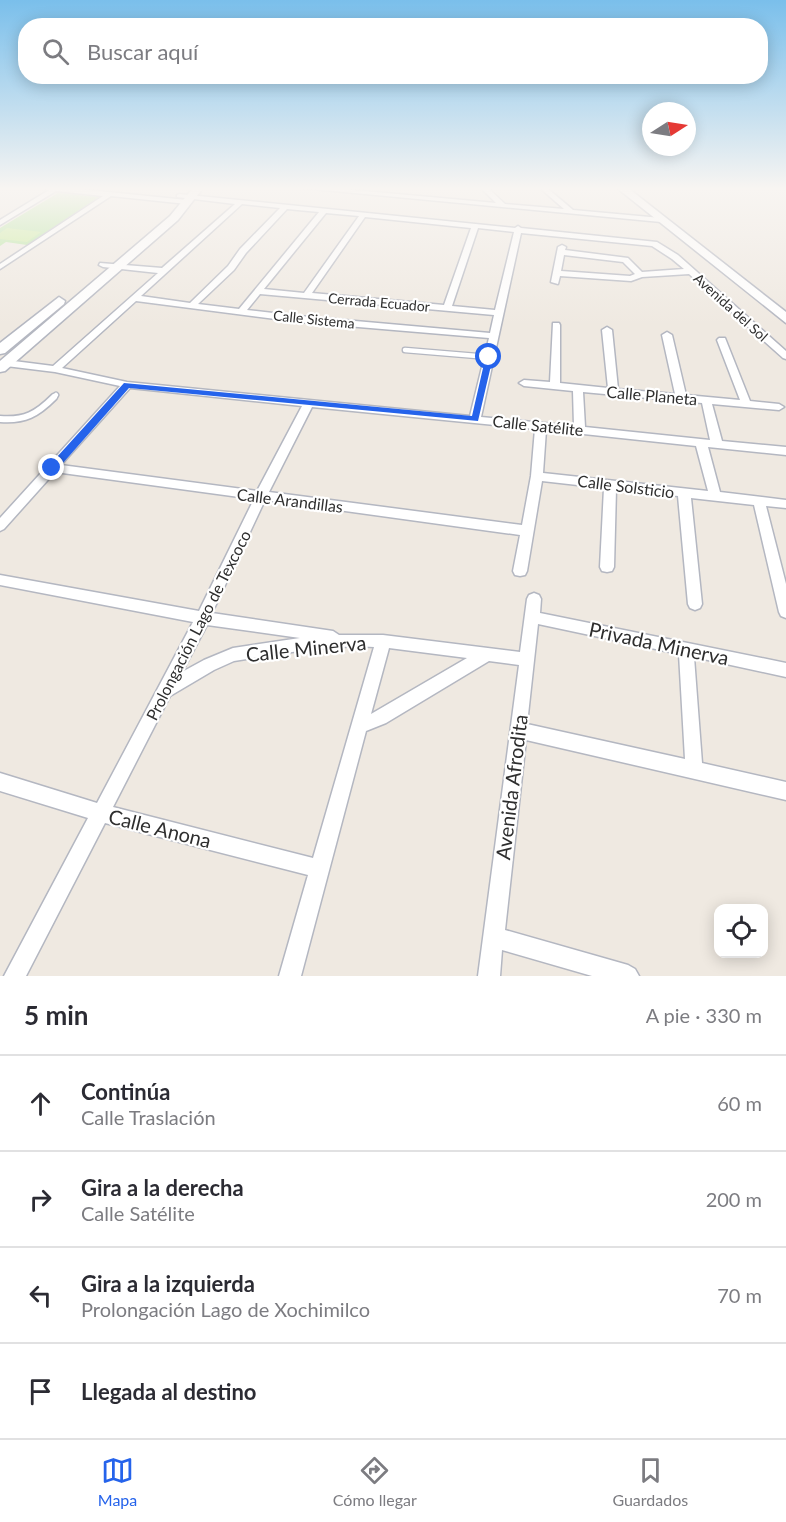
<!DOCTYPE html>
<html lang="es">
<head>
<meta charset="utf-8">
<style>
  body { margin:0; font-family:Lato,sans-serif; background:#f7f7f7; color:#2b2b33 }
  .controls { position:absolute; right:18px; bottom:18px; display:grid; overflow:hidden; border-radius:12px; box-shadow:0 3px 15px #0003 }
  .controls button { width:54px; height:54px; display:grid; place-items:center; padding:0; border:0; border-bottom:2px solid #e1e1e2; background:#fff; color:#2b2b33; font:30px sans-serif }
  .compass { position:absolute; left:642px; top:102px; width:54px; height:54px; border-radius:50%; background:#fff; box-shadow:0 3px 15px #0003; rotate:78deg }
  .stop { position:absolute; width:18px; height:18px; margin:-14px; border:4px solid #2563eb; border-radius:50%; background:#fff }
  .stop.end { background:#2563eb; border-color:#fff; box-shadow:0 2px 6px #0008 }
  .list { margin:0; padding:0; list-style:none }
  h2 { display:flex; justify-content:space-between; align-items:center; height:78px; margin:0; padding:0 24px; font-size:26px }
  h2 small { font-size:20px; font-weight:400; color:#7c7c81 }
  .list li { display:grid; grid-template-columns:39px 1fr auto; gap:18px; align-items:center; box-sizing:border-box; height:96px; padding:0 24px; border-top:2px solid #e1e1e2 }
  .list b { display:block; font-size:22px; white-space:nowrap }
  .list p { margin:0; font-size:20px; white-space:nowrap; color:#7c7c81 }
  .list em { font-size:20px; font-style:normal; color:#7c7c81 }
  .icon { flex:none; width:33px; height:33px; fill:none; stroke:currentColor; stroke-width:2; stroke-linecap:round; stroke-linejoin:round }
  .map { position:relative; flex:none; width:786px; height:976px; overflow:hidden }
  .search { position:absolute; background:#fff; box-shadow:0 3px 15px #0003; left:18px; right:18px; top:18px; height:66px; display:flex; align-items:center; gap:15px; box-sizing:border-box; padding:0 21px; border-radius:24px; color:#7c7c81; font-size:22px }
  .sheet { height:462px; background:#fff }
  nav { display:flex; justify-content:space-around; align-items:center; box-sizing:border-box; height:84px; border-top:2px solid #e1e1e2; background:#fff; font-size:16px; color:#7c7c81 }
  nav a { display:grid; justify-items:center; gap:3px }
  nav .on { color:#2563eb }
  .map>svg:first-child { display:block }
</style>
</head>
<body>
<div class="map">
<svg width="786" height="976" viewBox="0 0 786 976">
  <rect width="100%" height="100%" fill="#efe9e1"/>
  <polygon fill="#b6e59e" points="58,193 99,197 27,245 6,242 0,246 0,228"/>
  <polygon fill="#c9ec9a" points="7,228 41,232 27,242 0,239 0,233"/>
  <g fill="none" stroke-linecap="round" stroke-linejoin="round">
    <defs>
      <g id="lane-far1">
        <polyline points="405,350 489,357"/>
        <polyline points="52,399 56,395"/>
      </g>
      <path id="lane" d="M0,419C25,421 37,414 54,397"/>
      <g id="street">
        <polygon points="43,188 69,188 187,200 190,202 187,204 111,196 0,269 0,264 103,196 56,191 0,225 0,220 49,190"/>
        <polygon points="302,188 331,188 496,203 481,188 488,188 505,204 564,209 540,188 547,188 573,210 661,218 664,220 661,222"/>
        <path d="M179,194L515,228L518,226L521,228L657,242L678,255L786,351V359L783,358L689,274L642,277L631,281L560,276L558,284L551,282L558,247L562,245L566,247L565,250L628,258L642,272L684,269L672,259L652,246L521,233L481,417L574,426L573,391L524,386L519,383L524,380L550,382L553,323H559L560,325V383L608,388L602,330L607,327L612,330L618,389L675,394L662,335L667,332L672,335L686,395L740,400L717,340L719,338H725L750,401L779,404L784,407L779,410L712,404L722,441L786,447V455L708,447L720,492L786,500V508L766,506L786,584V618L781,616L779,612L754,505L691,498L702,604L700,608L695,610L690,608L688,604L678,496L616,489L614,567L612,571L607,572L602,571L600,567L604,488L542,481L527,571L525,575L520,576L515,575L513,571L520,535L265,500L212,613L333,631L339,635H383L520,652L527,599L529,595L534,593L539,595L541,599L540,613L786,663V677L694,657L702,763L786,782V800L526,740L505,930L628,965L635,969L639,976H592L502,950L500,976H478L519,665L489,661L386,723L366,731L301,976H279L308,875L105,823L26,976H4L88,818L0,791V773L97,803L193,622L0,585V575L199,611L254,499L55,472L4,529L0,531V518L120,386L55,372L6,366L1,363L6,360L53,366L158,273L103,267L99,265L100,263L162,268L235,204L177,197V195ZM242,204L280,208L240,249L228,266L190,303L141,296ZM287,209L319,212L239,309L198,304L234,270L246,253ZM326,213L359,216L304,293L264,289ZM365,217L471,228L444,305L312,293ZM478,228L514,232L495,310L452,306ZM564,255L623,262L635,274L630,276L561,271ZM260,294L494,315L490,333L299,316L247,310ZM136,301L299,322L489,338L470,416L127,382L62,368ZM130,388L302,406L257,491L61,465ZM583,392L702,403L710,440L585,427ZM312,407L535,429L531,476L522,525L269,492ZM546,430L696,446L708,491L543,473ZM538,624L679,654L685,759L527,724ZM207,625L300,638L233,648L204,660L182,672ZM355,646L374,647L313,858L113,807L170,696L214,670L234,661L305,650ZM389,648L467,658L371,714Z"/>
      </g>
      <g id="secondary">
        <polygon points="193,188 203,188 178,220 5,371 0,372 0,361 170,216"/>
        <polygon points="617,188 628,188 786,312 786,323"/>
        <polygon points="59,297 65,301 64,304 5,353 0,354 0,343"/>
      </g>
    </defs>
    <use href="#lane-far1" stroke="#b4b7c1" stroke-width="7"/>
    <use href="#lane" stroke="#b4b7c1" stroke-width="9"/>
    <use href="#street" stroke="#b4b7c1" stroke-width="3"/>
    <use href="#secondary" stroke="#b4b7c1" stroke-width="3"/>
    <use href="#lane-far1" stroke="#fff" stroke-width="4.5"/>
    <use href="#lane" stroke="#fff" stroke-width="6"/>
    <use href="#street" fill="#fff" fill-rule="evenodd"/>
    <use href="#secondary" fill="#fff" fill-rule="evenodd"/>
  </g>
  <linearGradient id="sky" x2="0" y2="1"><stop stop-color="#7abfeb"/><stop offset="0.58" stop-color="#f8f5f2"/><stop offset="1" stop-color="#f8f5f2" stop-opacity="0"/></linearGradient>
  <rect width="786" height="325" fill="url(#sky)"/>
  <polygon fill="#2563eb" points="486,355 493,357 478,421 129,388 56,471 47,468 124,383 472,416"/>
  <g text-anchor="middle" dominant-baseline="central" stroke-width="4.5" stroke-linejoin="round" paint-order="stroke">
    <g font-size="14" fill="#2e2e2e" stroke="#fff">
      <text transform="translate(379 302) rotate(5)">Cerrada Ecuador</text>
      <text transform="translate(731 307) rotate(42)">Avenida del Sol</text>
      <text transform="translate(314 319) rotate(6)">Calle Sistema</text>
    </g>
    <g font-size="16" fill="#2e2e2e" stroke="#fff">
      <text transform="translate(652 395) rotate(5)">Calle Planeta</text>
      <text transform="translate(538 425) rotate(6)">Calle Satélite</text>
      <text transform="translate(626 486) rotate(7)">Calle Solsticio</text>
      <text transform="translate(290 500) rotate(7)">Calle Arandillas</text>
      <text transform="translate(198 625) rotate(-63)">Prolongación Lago de Texcoco</text>
    </g>
    <g font-size="20" fill="#2e2e2e" stroke="#fff">
      <text transform="translate(659 643) rotate(12)">Privada Minerva</text>
      <text transform="translate(306 648) rotate(-6)">Calle Minerva</text>
      <text transform="translate(511 787) rotate(-83)">Avenida Afrodita</text>
      <text transform="translate(160 828) rotate(14)">Calle Anona</text>
    </g>
  </g>
</svg>
<div class="controls">
<button><svg class="icon" aria-label="locate" viewBox="0 0 24 24"><circle cx="12" cy="12" r="6"/><path d="M12 2v4M12 18v4M2 12h4M18 12h4"/></svg></button>
</div>
<svg class="compass" viewBox="-18 -18 36 36"><path d="M0-13l5 13h-10z" fill="#e53935"/><path d="M0 13l5-13h-10z" fill="#7c7c81"/></svg>
<div class="stop" style="left:489px;top:357px"></div>
<div class="stop end" style="left:52px;top:468px"></div>
<div class="search"><svg class="icon" aria-label="search" viewBox="0 0 24 24"><circle cx="10" cy="10" r="6"/><path d="M15 15l6 6"/></svg>Buscar aquí</div>
</div>
<section class="sheet">
<h2>5 min<small>A pie · 330 m</small></h2>
<ul class="list">
<li><svg class="icon" aria-label="ahead" viewBox="0 0 24 24"><path d="M12 20V5M6 11l6-6 6 6"/></svg><div><b>Continúa</b><p>Calle Traslación</p></div><em>60 m</em></li>
<li><svg class="icon" aria-label="right" viewBox="0 0 24 24"><path d="M7 20v-9h11M14 6l5 5-5 5"/></svg><div><b>Gira a la derecha</b><p>Calle Satélite</p></div><em>200 m</em></li>
<li><svg class="icon" aria-label="left" viewBox="0 0 24 24"><path d="M17 20v-9H6M10 6l-5 5 5 5"/></svg><div><b>Gira a la izquierda</b><p>Prolongación Lago de Xochimilco</p></div><em>70 m</em></li>
<li><svg class="icon" aria-label="arrive" viewBox="0 0 24 24"><path d="M6 21V4h12l-3 4 3 4H6"/></svg><div><b>Llegada al destino</b></div></li>
</ul>
</section>
<nav>
<a class="on"><svg class="icon" aria-label="map" viewBox="0 0 24 24"><path d="M3 6l6-2 6 2 6-2v14l-6 2-6-2-6 2zM9 4v14M15 6v14"/></svg>Mapa</a>
<a><svg class="icon" aria-label="directions" viewBox="0 0 24 24"><path d="M12 3l9 9-9 9-9-9zM9 14v-3h6M13 9l2 2-2 2"/></svg>Cómo llegar</a>
<a><svg class="icon" aria-label="saved" viewBox="0 0 24 24"><path d="M7 4h10v16l-5-4-5 4z"/></svg>Guardados</a>
</nav>
</body>
</html>
